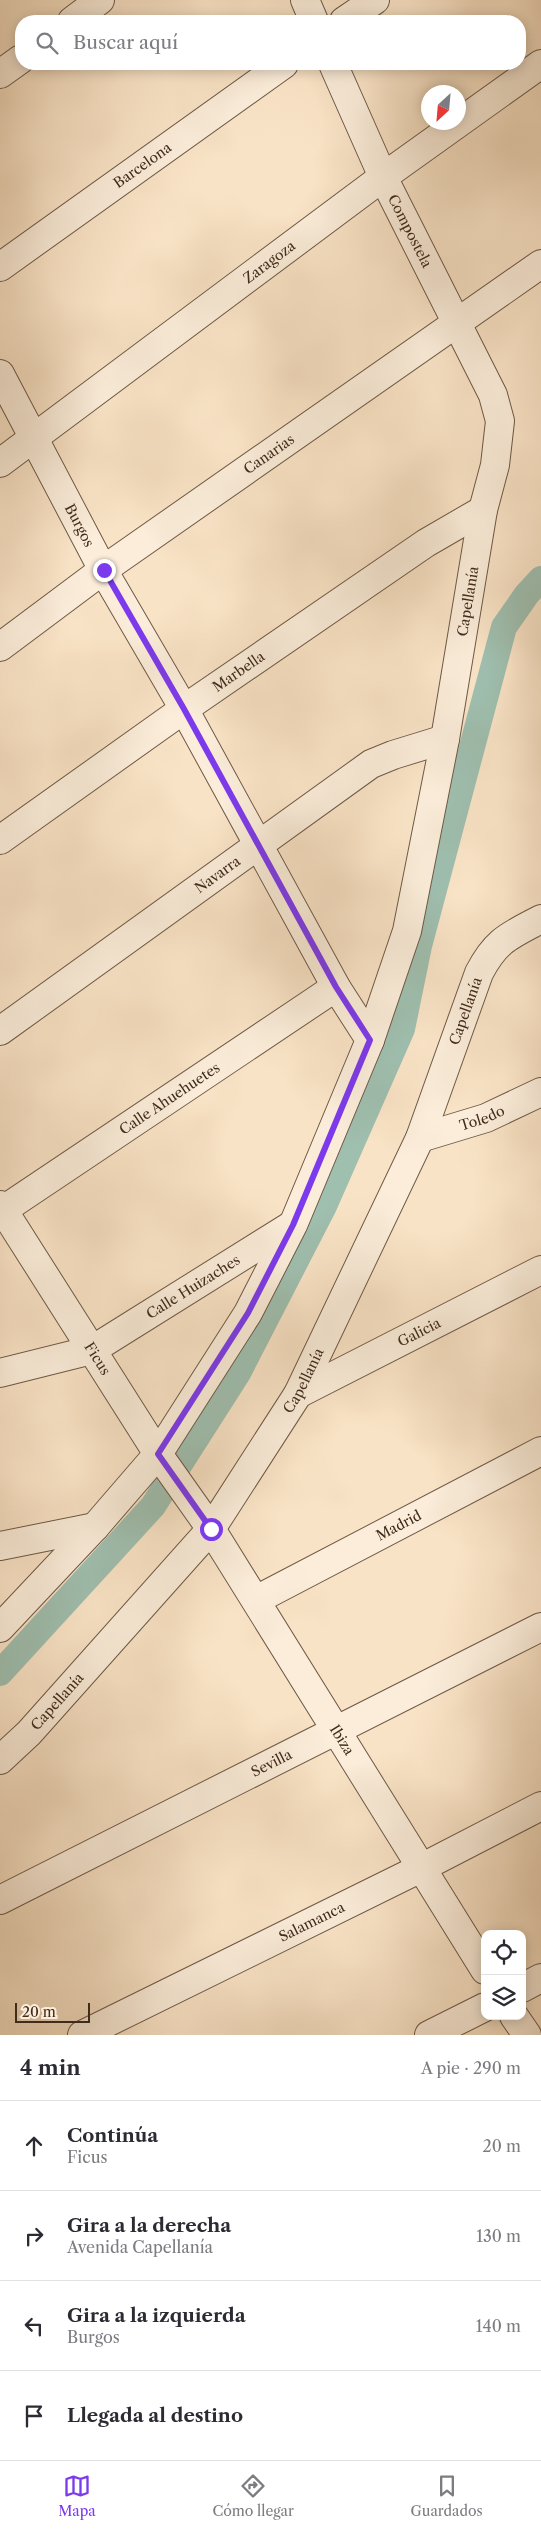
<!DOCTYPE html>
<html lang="es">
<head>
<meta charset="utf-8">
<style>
  body { margin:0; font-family:"Libre Caslon Text",serif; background:#f2f2f3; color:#2b2b33 }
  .controls { position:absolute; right:15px; bottom:15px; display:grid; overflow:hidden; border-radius:10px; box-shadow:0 2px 12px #0003 }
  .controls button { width:45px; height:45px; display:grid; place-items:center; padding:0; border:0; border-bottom:1px solid #e1e1e2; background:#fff; color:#2b2b33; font:25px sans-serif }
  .compass { position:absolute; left:421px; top:85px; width:45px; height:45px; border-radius:50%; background:#fff; box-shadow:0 2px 12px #0003; rotate:206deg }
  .scale { position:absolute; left:15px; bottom:12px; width:75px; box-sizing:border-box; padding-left:5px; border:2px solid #402b1d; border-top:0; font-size:14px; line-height:18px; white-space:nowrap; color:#402b1d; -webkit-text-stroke:4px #fbedda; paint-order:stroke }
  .stop { position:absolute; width:15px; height:15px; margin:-11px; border:4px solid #7c3aed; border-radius:50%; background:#fff }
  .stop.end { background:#7c3aed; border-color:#fff; box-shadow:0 1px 5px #0008 }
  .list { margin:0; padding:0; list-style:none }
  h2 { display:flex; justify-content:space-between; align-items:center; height:65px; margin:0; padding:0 20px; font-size:21px }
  h2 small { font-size:16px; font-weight:400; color:#7c7c81 }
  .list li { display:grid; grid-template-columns:32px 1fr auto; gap:15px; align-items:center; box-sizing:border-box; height:90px; padding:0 20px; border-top:1px solid #e1e1e2 }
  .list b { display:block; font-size:19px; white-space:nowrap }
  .list p { margin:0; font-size:16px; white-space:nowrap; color:#7c7c81 }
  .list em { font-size:16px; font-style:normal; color:#7c7c81 }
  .icon { flex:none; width:28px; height:28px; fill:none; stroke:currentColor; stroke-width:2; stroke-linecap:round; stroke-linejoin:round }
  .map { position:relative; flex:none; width:541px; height:2035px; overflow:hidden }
  .search { position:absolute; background:#fff; box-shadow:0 2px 12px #0003; left:15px; right:15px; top:15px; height:55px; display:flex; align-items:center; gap:12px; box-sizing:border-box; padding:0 18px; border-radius:20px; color:#7c7c81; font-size:19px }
  .sheet { height:425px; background:#fff }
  nav { display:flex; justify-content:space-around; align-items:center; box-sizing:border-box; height:70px; border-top:1px solid #e1e1e2; background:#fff; font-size:14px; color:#7c7c81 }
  nav a { display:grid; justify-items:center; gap:2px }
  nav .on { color:#7c3aed }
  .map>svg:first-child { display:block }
</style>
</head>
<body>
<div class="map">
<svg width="541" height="2035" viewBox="0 0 541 2035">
  <rect width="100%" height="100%" fill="#f9e3c6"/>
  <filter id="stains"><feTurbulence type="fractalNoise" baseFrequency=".004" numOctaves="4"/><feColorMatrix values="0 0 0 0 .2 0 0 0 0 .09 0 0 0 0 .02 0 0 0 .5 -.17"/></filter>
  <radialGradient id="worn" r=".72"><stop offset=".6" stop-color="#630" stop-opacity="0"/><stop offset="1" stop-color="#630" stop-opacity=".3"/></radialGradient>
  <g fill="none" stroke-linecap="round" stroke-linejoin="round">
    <polyline stroke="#9fbfaf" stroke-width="26" points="0,1673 153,1506 238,1373 324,1206 402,1029 419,946 504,627 527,594 541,579"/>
    <defs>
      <g id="street">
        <polyline points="305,0 314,21"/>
        <polyline points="72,21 100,0"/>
        <polyline points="344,21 375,0"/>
        <polyline points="0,74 21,59"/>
        <path id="s1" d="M0,267L284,64"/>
        <path id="s2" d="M0,374L103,570L184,709L336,987L370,1040"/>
        <path id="s3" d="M0,463L383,177L541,64"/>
        <path id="s4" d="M0,647L103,570L541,264"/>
        <path id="s5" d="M0,840L184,709L426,543L483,510"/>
        <path id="s6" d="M0,1031L371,764L393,755L445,739"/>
        <path id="s7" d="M420,1138L486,1118L541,1092"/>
        <path id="s8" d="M0,1205L158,1454L211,1529L485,1970"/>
        <path id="s9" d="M0,1212L336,987"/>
        <path id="s10" d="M0,1373L92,1350L292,1225"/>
        <path id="s11" d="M298,1394L541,1270"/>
        <polyline points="0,1546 95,1527"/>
        <path id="s12" d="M256,1600L541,1451"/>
        <path id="s13" d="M0,1628L95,1527L158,1454L248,1313L293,1225L370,1040L407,931L445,739L483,510L495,465L500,421L493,395L383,177L333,64"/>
        <path id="s14" d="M0,1760L29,1733L211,1529L298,1394L420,1138L479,973C496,940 509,936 541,919"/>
        <path id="s15" d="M0,1900L541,1627"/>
        <polyline points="522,1988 541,1978"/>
        <polyline points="514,2016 527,2035"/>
        <path id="s16" d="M82,2035L421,1868L541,1806"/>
        <polyline points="429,2035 485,2007"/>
      </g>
    </defs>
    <use href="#street" stroke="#6e5947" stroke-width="30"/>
    <use href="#street" stroke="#fbedda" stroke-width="28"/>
  </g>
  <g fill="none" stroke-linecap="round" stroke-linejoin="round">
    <polyline stroke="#7c3aed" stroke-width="6" points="104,570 184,709 336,987 370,1040 293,1225 248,1313 158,1454 211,1529"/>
  </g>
  <g text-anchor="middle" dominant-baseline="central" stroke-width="4.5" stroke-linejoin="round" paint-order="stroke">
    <g font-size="14" fill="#402b1d" stroke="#fbedda">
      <text stroke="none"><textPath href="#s1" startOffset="175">Barcelona</textPath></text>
      <text transform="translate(410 231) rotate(63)">Compostela</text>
      <text stroke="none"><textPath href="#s3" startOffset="336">Zaragoza</textPath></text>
      <text stroke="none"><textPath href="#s4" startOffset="331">Canarias</textPath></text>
      <text stroke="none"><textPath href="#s2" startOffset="171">Burgos</textPath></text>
      <text stroke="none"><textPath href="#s13" startOffset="1152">Capellanía</textPath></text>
      <text stroke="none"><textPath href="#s5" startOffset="292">Marbella</textPath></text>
      <text stroke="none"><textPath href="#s6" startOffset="268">Navarra</textPath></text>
      <text stroke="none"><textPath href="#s14" startOffset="892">Capellanía</textPath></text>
      <text stroke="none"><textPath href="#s9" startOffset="204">Calle Ahuehuetes</textPath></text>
      <text stroke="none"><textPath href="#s7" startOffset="65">Toledo</textPath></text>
      <text stroke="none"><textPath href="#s10" startOffset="214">Calle Huizaches</textPath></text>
      <text stroke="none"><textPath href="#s11" startOffset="136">Galicia</textPath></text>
      <text stroke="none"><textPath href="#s8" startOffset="182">Ficus</textPath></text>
      <text stroke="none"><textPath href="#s14" startOffset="488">Capellanía</textPath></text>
      <text stroke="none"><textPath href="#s12" startOffset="161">Madrid</textPath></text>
      <text stroke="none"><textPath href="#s14" startOffset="82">Capellanía</textPath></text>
      <text stroke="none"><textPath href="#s8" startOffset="635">Ibiza</textPath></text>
      <text stroke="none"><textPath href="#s15" startOffset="304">Sevilla</textPath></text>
      <text stroke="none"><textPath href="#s16" startOffset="256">Salamanca</textPath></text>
    </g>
  </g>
  <rect width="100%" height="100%" filter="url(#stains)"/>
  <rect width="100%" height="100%" fill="url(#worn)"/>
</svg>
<div class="controls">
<button><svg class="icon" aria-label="locate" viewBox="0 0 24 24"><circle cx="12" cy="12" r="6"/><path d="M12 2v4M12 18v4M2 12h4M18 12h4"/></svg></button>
<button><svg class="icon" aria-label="layers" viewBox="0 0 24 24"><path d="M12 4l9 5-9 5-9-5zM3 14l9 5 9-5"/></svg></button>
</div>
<svg class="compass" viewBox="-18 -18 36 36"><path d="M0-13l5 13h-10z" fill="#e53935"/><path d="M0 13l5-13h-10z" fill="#7c7c81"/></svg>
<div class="scale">20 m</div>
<div class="stop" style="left:211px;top:1529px"></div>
<div class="stop end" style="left:104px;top:570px"></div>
<div class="search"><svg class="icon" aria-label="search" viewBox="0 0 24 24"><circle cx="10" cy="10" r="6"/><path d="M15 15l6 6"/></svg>Buscar aquí</div>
</div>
<section class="sheet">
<h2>4 min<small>A pie · 290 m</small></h2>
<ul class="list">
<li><svg class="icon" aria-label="ahead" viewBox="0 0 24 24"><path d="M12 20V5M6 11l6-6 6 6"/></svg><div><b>Continúa</b><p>Ficus</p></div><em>20 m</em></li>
<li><svg class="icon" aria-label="right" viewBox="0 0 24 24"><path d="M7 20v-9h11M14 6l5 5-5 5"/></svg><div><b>Gira a la derecha</b><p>Avenida Capellanía</p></div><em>130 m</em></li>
<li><svg class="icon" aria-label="left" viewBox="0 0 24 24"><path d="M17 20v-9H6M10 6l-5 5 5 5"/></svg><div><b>Gira a la izquierda</b><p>Burgos</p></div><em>140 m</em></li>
<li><svg class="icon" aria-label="arrive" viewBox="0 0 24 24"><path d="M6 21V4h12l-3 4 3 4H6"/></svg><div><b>Llegada al destino</b></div></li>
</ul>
</section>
<nav>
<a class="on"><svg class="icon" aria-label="map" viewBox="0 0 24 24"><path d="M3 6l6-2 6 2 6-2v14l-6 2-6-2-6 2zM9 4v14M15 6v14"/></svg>Mapa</a>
<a><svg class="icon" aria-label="directions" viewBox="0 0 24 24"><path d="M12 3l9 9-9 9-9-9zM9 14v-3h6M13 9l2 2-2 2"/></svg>Cómo llegar</a>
<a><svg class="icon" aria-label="saved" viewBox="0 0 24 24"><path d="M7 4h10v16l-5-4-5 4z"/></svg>Guardados</a>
</nav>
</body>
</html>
